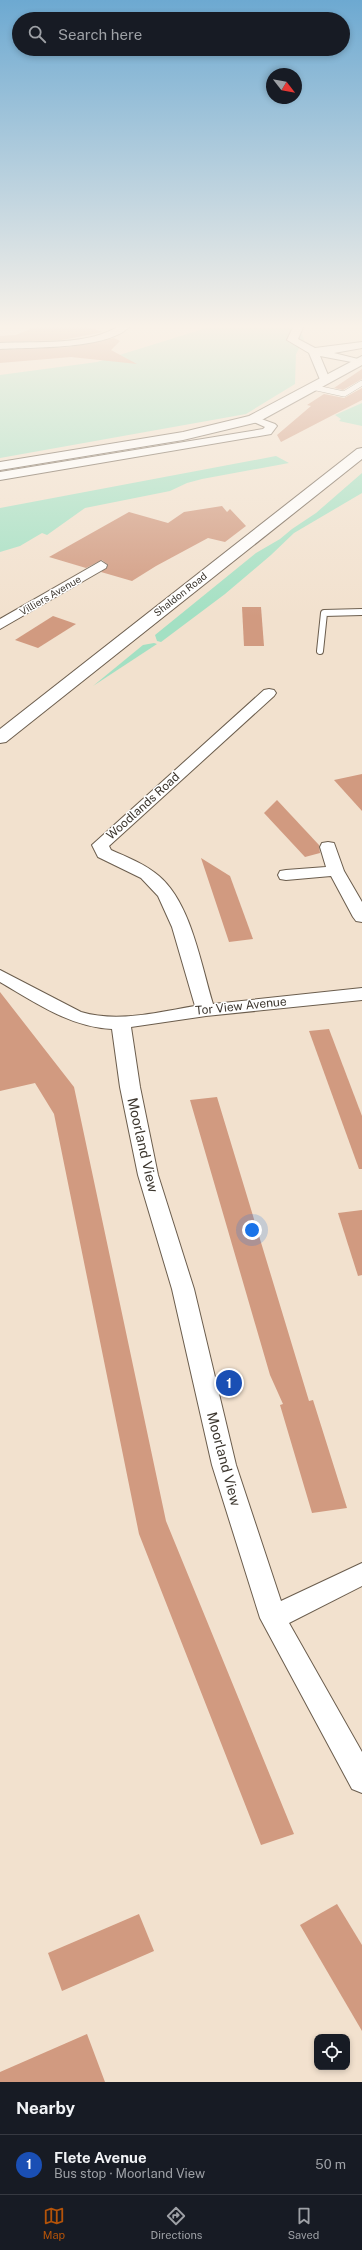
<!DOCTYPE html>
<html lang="en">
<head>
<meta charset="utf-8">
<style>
  body { margin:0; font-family:"Public Sans",sans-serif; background:#20242c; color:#f1f3f6 }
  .controls { position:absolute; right:12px; bottom:12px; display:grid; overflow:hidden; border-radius:8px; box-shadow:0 2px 6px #0003 }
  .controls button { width:36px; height:36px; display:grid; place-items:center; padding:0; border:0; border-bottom:1px solid #363941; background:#171b24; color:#f1f3f6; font:20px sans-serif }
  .compass { position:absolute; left:266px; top:68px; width:36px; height:36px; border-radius:50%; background:#171b24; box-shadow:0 2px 6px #0003; rotate:121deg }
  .you { position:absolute; left:252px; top:1230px; width:14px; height:14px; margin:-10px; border:3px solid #fff; border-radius:50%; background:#1a73e8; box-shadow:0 0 0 6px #1a73e833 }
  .badge { display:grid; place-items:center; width:26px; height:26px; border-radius:50%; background:#b45309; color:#fff; font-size:13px; font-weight:700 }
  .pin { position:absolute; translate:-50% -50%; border:2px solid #fff; box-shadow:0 1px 4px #0006 }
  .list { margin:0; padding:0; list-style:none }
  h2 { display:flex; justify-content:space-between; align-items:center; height:52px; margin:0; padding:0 16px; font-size:17px }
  h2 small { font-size:13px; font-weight:400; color:#9ea1a6 }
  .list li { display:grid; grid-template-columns:26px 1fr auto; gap:12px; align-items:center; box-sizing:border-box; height:60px; padding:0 16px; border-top:1px solid #363941 }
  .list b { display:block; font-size:15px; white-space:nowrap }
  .list p { margin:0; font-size:13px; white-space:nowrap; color:#9ea1a6 }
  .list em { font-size:13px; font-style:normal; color:#9ea1a6 }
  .icon { flex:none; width:22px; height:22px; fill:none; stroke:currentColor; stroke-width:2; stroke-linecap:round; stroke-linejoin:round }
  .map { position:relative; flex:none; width:362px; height:2082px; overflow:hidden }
  .search { position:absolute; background:#171b24; box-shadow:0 2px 6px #0003; left:12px; right:12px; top:12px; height:44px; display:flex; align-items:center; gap:10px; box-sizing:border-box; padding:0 14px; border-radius:22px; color:#9ea1a6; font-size:15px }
  .sheet { height:112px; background:#171b24 }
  nav { display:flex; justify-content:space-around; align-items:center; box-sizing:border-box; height:56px; border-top:1px solid #363941; background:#171b24; font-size:11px; color:#9ea1a6 }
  nav a { display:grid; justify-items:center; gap:2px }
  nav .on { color:#b45309 }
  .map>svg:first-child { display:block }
</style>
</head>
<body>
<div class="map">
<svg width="362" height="2082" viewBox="0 0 362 2082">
  <rect width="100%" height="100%" fill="#f2e1ce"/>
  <g fill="#a3e0c3">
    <polygon points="216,325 297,325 304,339 296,354 295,384 246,414 0,458 0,375 97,362"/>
    <polygon points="362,403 362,426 339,421 341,419 335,415"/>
    <polygon points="276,456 289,463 202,479 187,483 170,491 85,508 47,535 42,533 20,546 0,552 0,508"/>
    <polygon points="362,473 362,493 294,533 271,555 225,594 161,642 157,641 155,635 256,553 280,539 292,529 316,513"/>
    <polygon points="154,643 157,644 93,686 143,645"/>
  </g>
  <g fill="#d19a80">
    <polygon points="39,325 82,325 103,332 62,340 0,342 0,336 16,335"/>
    <polygon points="114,338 120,341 111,350 137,364 71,357 0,363 0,350 70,347"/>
    <polygon points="362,369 362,379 343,390 334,388"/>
    <polygon points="362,388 362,400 281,442 277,435 311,406 307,405 324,394 344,398"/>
    <polygon points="222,506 227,512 230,509 246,526 225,542 208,538 156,566 132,581 101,572 108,565 102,560 86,568 49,557 129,512 168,523 184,512"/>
    <polygon points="242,607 261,607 264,646 244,646"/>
    <polygon points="53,616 76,624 38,648 15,640"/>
    <polygon points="362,774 362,811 334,780"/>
    <polygon points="277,800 319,845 320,853 305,857 264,813"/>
    <polygon points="201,858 230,876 253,939 229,942"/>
    <polygon points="0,992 74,1087 166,1521 294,1834 261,1845 139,1534 54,1114 35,1083 0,1091"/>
    <polygon points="329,1029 362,1116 362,1169 359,1169 309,1031"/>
    <polygon points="217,1097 309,1401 313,1400 347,1508 312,1513 280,1405 283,1404 270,1375 190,1100"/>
    <polygon points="362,1210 362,1275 358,1276 338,1213"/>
    <polygon points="337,1904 362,1945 362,2031 300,1925"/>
    <polygon points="139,1914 154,1951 62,1991 48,1953"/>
    <polygon points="87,2034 105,2082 0,2082 0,2072"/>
  </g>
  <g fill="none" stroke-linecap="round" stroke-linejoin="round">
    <defs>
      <polyline id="service-far1" points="312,387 344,394 362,383"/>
      <polyline id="service" points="320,651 324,613 362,612"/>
      <g id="minor">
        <path d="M120,325H131C111,350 31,347 0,349V343C35,341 91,346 120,325Z"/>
        <polygon points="294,325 304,325 298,339 315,348 362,342 362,348 334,353 362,360 362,364 320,356 330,380 329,382 321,382 309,353 287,340"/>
        <polygon points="253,416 275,424 277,426 271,434 0,480 0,472 263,429 265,427 247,419 249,417"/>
        <polygon points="101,561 107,565 106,568 0,629 0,619"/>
        <path d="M269,689L274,690L276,693L274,696L109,846L111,850C127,857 145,864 159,876C191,903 201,965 213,1004L362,988V1000L206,1016L131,1027L140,1087L158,1175L194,1289L236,1465L281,1601L362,1563V1586L289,1623L362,1752V1793L352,1789L260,1618L212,1465L172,1289L138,1175L120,1087L112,1029C70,1027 36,1003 0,982V970L81,1012C118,1023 158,1012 195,1006L172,927L158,896L141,878L98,857L92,845L264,690Z"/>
        <polygon points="328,842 334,843 344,871 362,902 362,922 356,921 353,917 331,876 286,880 280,879 278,875 280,871 286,870 326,867 320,847 322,843"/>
      </g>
      <g id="tertiary">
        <polygon points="362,356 362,365 258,422 183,440 0,470 0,462 183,432 249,416"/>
        <polygon points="362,448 362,459 6,742 0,743 0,729 357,449"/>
      </g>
    </defs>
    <use href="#service-far1" stroke="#6b5d4d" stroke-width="6"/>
    <use href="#service" stroke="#6b5d4d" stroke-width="8"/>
    <use href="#minor" stroke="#6b5d4d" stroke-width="2"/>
    <use href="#tertiary" stroke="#6b5d4d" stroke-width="2"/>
    <use href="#service-far1" stroke="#fff" stroke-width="5"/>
    <use href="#service" stroke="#fff" stroke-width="6"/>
    <use href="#minor" fill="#fff" fill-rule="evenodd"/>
    <use href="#tertiary" fill="#fff" fill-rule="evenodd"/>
  </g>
  <linearGradient id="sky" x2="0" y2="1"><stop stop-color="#6da9d1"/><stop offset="0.53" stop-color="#f9f2e9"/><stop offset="1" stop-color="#f9f2e9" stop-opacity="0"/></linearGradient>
  <rect width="362" height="616" fill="url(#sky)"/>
  <g text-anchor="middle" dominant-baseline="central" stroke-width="3" stroke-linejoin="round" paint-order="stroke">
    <g font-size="10" fill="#3c362e" stroke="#fff">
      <text transform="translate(180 594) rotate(-38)">Shaldon Road</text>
      <text transform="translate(50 595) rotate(-30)">Villiers Avenue</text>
    </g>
    <g font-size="12" fill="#3c362e" stroke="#fff">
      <text transform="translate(143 806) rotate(-42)">Woodlands Road</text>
      <text transform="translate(241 1006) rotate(-6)">Tor View Avenue</text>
    </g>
    <g font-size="14" fill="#3c362e" stroke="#fff">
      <text transform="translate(143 1145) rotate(77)">Moorland View</text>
      <text transform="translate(224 1459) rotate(75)">Moorland View</text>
    </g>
  </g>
</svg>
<div class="controls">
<button><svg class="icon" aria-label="locate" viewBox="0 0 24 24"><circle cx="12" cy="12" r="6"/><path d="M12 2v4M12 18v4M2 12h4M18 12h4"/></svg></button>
</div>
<svg class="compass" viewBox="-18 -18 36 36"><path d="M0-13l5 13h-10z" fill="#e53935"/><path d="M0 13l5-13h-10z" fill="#9ea1a6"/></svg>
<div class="you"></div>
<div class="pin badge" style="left:229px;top:1383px;background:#1a4fb4">1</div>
<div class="search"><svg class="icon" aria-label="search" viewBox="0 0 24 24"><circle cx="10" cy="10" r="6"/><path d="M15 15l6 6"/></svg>Search here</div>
</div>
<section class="sheet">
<h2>Nearby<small></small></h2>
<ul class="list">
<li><span class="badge" style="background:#1a4fb4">1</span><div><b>Flete Avenue</b><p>Bus stop · Moorland View</p></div><em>50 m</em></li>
</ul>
</section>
<nav>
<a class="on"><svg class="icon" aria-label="map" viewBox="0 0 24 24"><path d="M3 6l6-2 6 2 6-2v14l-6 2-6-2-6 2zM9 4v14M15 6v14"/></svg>Map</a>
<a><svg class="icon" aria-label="directions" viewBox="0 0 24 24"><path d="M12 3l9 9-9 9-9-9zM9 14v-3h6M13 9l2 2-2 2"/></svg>Directions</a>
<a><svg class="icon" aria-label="saved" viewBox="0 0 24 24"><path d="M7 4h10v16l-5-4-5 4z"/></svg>Saved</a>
</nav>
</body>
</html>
